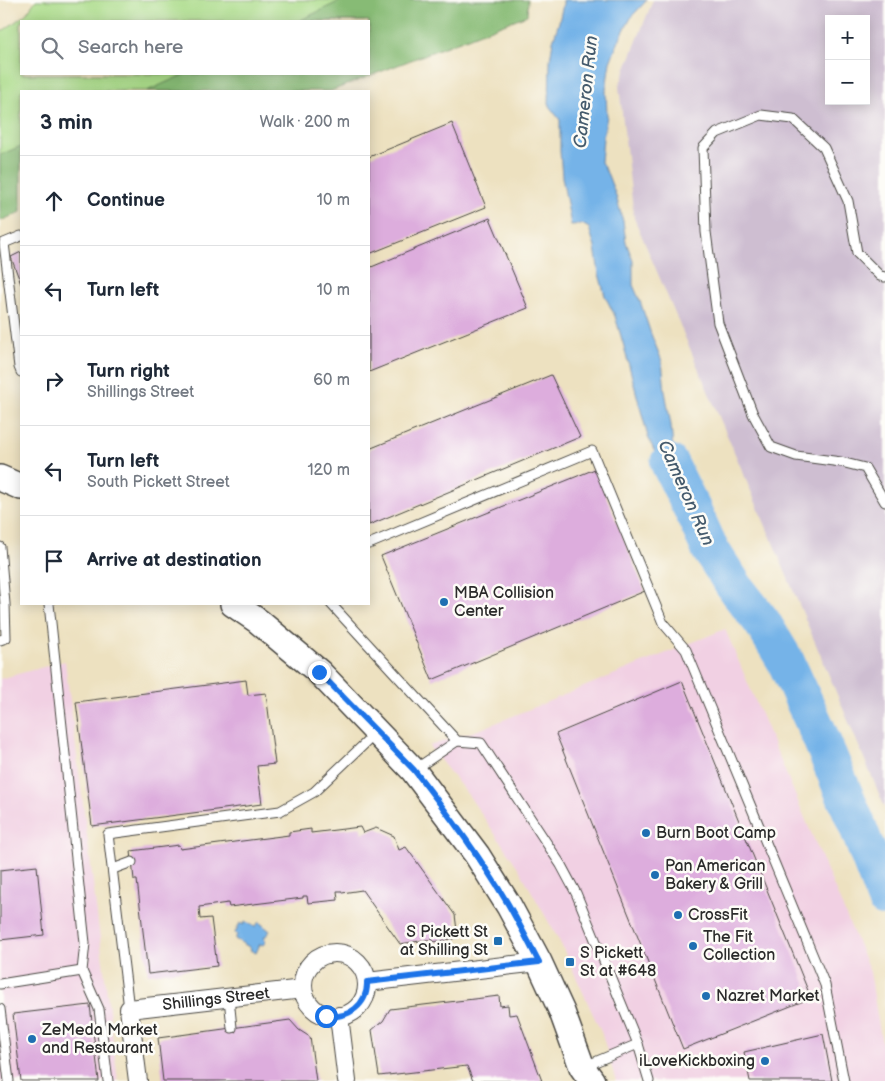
<!DOCTYPE html>
<html lang="en">
<head>
<meta charset="utf-8">
<style>
  body { margin:0; font-family:"Balsamiq Sans",sans-serif; background:#f6f6f7; color:#1f2937 }
  .controls { position:absolute; right:15px; top:15px; display:grid; overflow:hidden; border-radius:0px; box-shadow:0 2px 12px #0003 }
  .controls button { width:45px; height:45px; display:grid; place-items:center; padding:0; border:0; border-bottom:1px solid #e0e1e3; background:#fff; color:#1f2937; font:25px sans-serif }
  .stop { position:absolute; width:15px; height:15px; margin:-11px; border:4px solid #1a73e8; border-radius:50%; background:#fff }
  .stop.end { background:#1a73e8; border-color:#fff; box-shadow:0 1px 5px #0008 }
  .list { margin:0; padding:0; list-style:none }
  h2 { display:flex; justify-content:space-between; align-items:center; height:65px; margin:0; padding:0 20px; font-size:21px }
  h2 small { font-size:16px; font-weight:400; color:#747a83 }
  .list li { display:grid; grid-template-columns:32px 1fr auto; gap:15px; align-items:center; box-sizing:border-box; height:90px; padding:0 20px; border-top:1px solid #e0e1e3 }
  .list b { display:block; font-size:19px; white-space:nowrap }
  .list p { margin:0; font-size:16px; white-space:nowrap; color:#747a83 }
  .list em { font-size:16px; font-style:normal; color:#747a83 }
  .icon { flex:none; width:28px; height:28px; fill:none; stroke:currentColor; stroke-width:2; stroke-linecap:round; stroke-linejoin:round }
  .map { position:relative; flex:none; width:885px; height:1081px; overflow:hidden }
  .search { position:absolute; background:#fff; box-shadow:0 2px 12px #0003; left:20px; top:20px; width:350px; height:55px; display:flex; align-items:center; gap:12px; box-sizing:border-box; padding:0 18px; border-radius:0px; color:#747a83; font-size:19px }
  .panel { position:absolute; background:#fff; box-shadow:0 2px 12px #0003; left:20px; top:90px; width:350px; height:515px; border-radius:0px }
  .map>svg:first-child { display:block }
</style>
</head>
<body>
<div class="map">
<svg width="885" height="1081" viewBox="0 0 885 1081">
  <rect width="100%" height="100%" fill="#fdfcf7"/>
  <filter id="ink" filterUnits="userSpaceOnUse"><feTurbulence type="fractalNoise" baseFrequency=".02" numOctaves="2"/><feDisplacementMap in="SourceGraphic" scale="10" xChannelSelector="R" yChannelSelector="G"/><feConvolveMatrix kernelMatrix="1 2 1 2 8 2 1 2 1" color-interpolation-filters="sRGB"/></filter>
  <filter id="wash" filterUnits="userSpaceOnUse"><feTurbulence type="fractalNoise" baseFrequency=".0096" numOctaves="4" result="noise"/><feDisplacementMap in="SourceGraphic" scale="20" xChannelSelector="R" yChannelSelector="G"/><feGaussianBlur stdDeviation="1.12" result="paint"/><feColorMatrix in="noise" values="0 0 0 0 0 0 0 0 0 0 0 0 0 0 0 0 0 1.4 0 .05"/><feComposite in="paint" operator="in"/></filter>
  <g filter="url(#wash)">
    <rect width="100%" height="100%" fill="#ede1c0"/>
    <g fill="#f1d0e3">
      <polygon points="725,629 870,972 885,1062 885,1081 616,1081 602,1034 561,944 519,869 469,796 429,746 481,729"/>
      <polygon points="65,661 118,1081 0,1081 0,679"/>
    </g>
    <path fill="#cebed1" fill-rule="evenodd" d="M653,0H885V808L768,531L634,218L619,86ZM829,19H866V101H829Z"/>
    <polygon fill="#aadb89" stroke="#6a835a" points="36,0 413,0 364,21 21,21 21,74 242,74 201,91 21,91 21,169 0,178 0,33 26,14"/>
    <g fill="#87bb75" stroke="#597350">
      <polygon points="342,0 528,0 527,15 331,91 147,91 185,74 369,74 369,21 299,21"/>
      <polygon points="21,146 21,212 0,221 0,155"/>
    </g>
    <g fill="#75b3e8" stroke="#506f8a">
      <polygon points="563,0 647,0 632,16 621,36 610,62 606,90 607,116 603,138 601,162 608,175 616,196 623,221 626,242 633,261 633,285 640,301 651,334 662,361 665,391 671,425 673,448 676,462 684,478 692,509 673,484 658,459 648,437 623,343 615,316 605,296 599,274 595,247 589,228 582,224 571,225 562,177 560,151 560,120 549,106 550,60 553,41 559,22 563,4"/>
      <polygon points="245,921 255,927 259,922 270,931 264,938 266,940 265,943 263,945 260,944 256,953 250,950 251,948 235,939 237,935 235,933 240,923 243,925"/>
    </g>
    <g fill="none" stroke-linecap="round" stroke-linejoin="round">
      <polyline stroke="#75b3e8" stroke-width="38" points="669,463 692,509 710,549 736,589 762,622 785,660 819,734 858,827 885,898"/>
    </g>
    <g id="blocks">
      <g fill="#ddaddd">
        <polygon points="452,123 486,207 369,254 369,157"/>
        <polygon points="490,218 528,308 369,372 369,268"/>
        <polygon points="21,252 21,284 11,257"/>
        <polygon points="551,375 580,437 369,525 369,449"/>
        <polygon points="595,469 645,591 432,680 381,556"/>
        <polygon points="246,680 248,695 266,693 275,764 257,766 262,804 92,826 76,702"/>
        <polygon points="682,681 811,998 683,1049 556,734"/>
        <polygon points="360,827 363,833 376,828 394,836 399,850 406,847 455,915 458,938 433,942 433,939 400,944 362,890 342,893 342,891 337,891 338,900 308,903 307,896 303,896 303,898 229,907 228,903 199,907 200,919 211,918 217,966 148,974 137,880 134,880 131,851 179,845 180,849 289,835 289,832 311,829 311,833"/>
        <polygon points="37,866 44,935 0,940 0,870"/>
        <polygon points="499,996 500,1006 508,1005 509,1015 517,1014 542,1081 473,1081 467,1066 379,1076 372,1030 383,1021 390,1009"/>
        <polygon points="90,1005 99,1081 21,1081 13,1014"/>
        <polygon points="290,1020 299,1030 310,1037 316,1081 163,1081 158,1038"/>
        <polygon points="823,1034 832,1081 750,1081 744,1052"/>
      </g>
    </g>
  </g>
  <g filter="url(#ink)">
    <use href="#blocks" fill-opacity="0" stroke="#484641" stroke-width="1"/>
    <g fill="none" stroke-linecap="round" stroke-linejoin="round">
      <defs>
        <g id="lane">
          <polyline points="21,236 4,243 19,367 21,372"/>
          <polyline points="885,277 880,276 857,253 848,201 824,148 793,119 761,115 717,133 703,148 706,232 718,323 753,414 771,447 796,456 841,462 865,468 885,502"/>
          <polyline points="369,544 592,451 663,623 686,650 825,985 844,1081"/>
          <polyline points="49,604 85,943 82,971 99,1009 108,1081"/>
          <polyline points="331,604 457,741 481,743 561,865 576,893 638,1044 649,1081"/>
          <polyline points="0,640 6,638 5,604 0,547"/>
          <polyline points="414,770 457,741"/>
          <polyline points="113,869 132,862"/>
          <polyline points="0,984 82,971"/>
          <polyline points="229,998 232,1028"/>
          <polyline points="0,1009 9,1081"/>
          <polyline points="129,1009 108,834 280,811 314,792 375,734"/>
          <polyline points="583,1067 638,1044"/>
        </g>
        <g id="street">
          <circle cx="335" cy="985" r="32"/>
          <polyline points="367,982 539,962"/>
          <polyline points="339,1016 347,1081"/>
          <path id="s1" d="M138,1081L129,1009L303,989"/>
        </g>
        <g id="secondary">
          <polyline points="0,478 21,487"/>
          <polyline points="233,604 258,621 319,672 413,770 477,855 509,906 539,962 562,1012 582,1067 592,1081"/>
        </g>
      </defs>
      <use href="#lane" stroke="#484641" stroke-width="11"/>
      <use href="#street" stroke="#484641" stroke-width="20"/>
      <use href="#secondary" stroke="#484641" stroke-width="28"/>
      <use href="#lane" stroke="#fff" stroke-width="9"/>
      <use href="#street" stroke="#fff" stroke-width="18"/>
      <use href="#secondary" stroke="#fff" stroke-width="25"/>
    </g>
  </g>
  <g fill="none" stroke-linecap="round" stroke-linejoin="round" filter="url(#ink)">
    <path stroke="#1a73e8" stroke-width="6" d="M319,672L414,770C448,813 480,857 508,904C519,923 529,943 539,962L367,982C368,1005 348,1019 326,1016"/>
  </g>
  <g fill="#1f6fb2" stroke="#fdfcf7" stroke-width="2">
    <circle cx="444" cy="602" r="5"/>
    <circle cx="646" cy="833" r="5"/>
    <circle cx="655" cy="875" r="5"/>
    <circle cx="678" cy="915" r="5"/>
    <rect x="493" y="936" width="10" height="10" rx="2.5"/>
    <circle cx="693" cy="946" r="5"/>
    <rect x="565" y="957" width="10" height="10" rx="2.5"/>
    <circle cx="706" cy="996" r="5"/>
    <circle cx="32" cy="1039" r="5"/>
    <circle cx="765" cy="1061" r="5"/>
  </g>
  <g text-anchor="middle" dominant-baseline="central" stroke-width="5" stroke-linejoin="round" paint-order="stroke">
    <g font-size="16" fill="#2b2b2b" stroke="#fdfcf7" text-anchor="start">
      <text x="454" y="593">MBA Collision<tspan x="454" dy="18">Center</tspan></text>
      <text x="656" y="833">Burn Boot Camp</text>
      <text x="665" y="866">Pan American<tspan x="665" dy="18">Bakery &amp; Grill</tspan></text>
      <text x="688" y="915">CrossFit</text>
      <text x="488" y="932" text-anchor="end">S Pickett St<tspan x="488" dy="18">at Shilling St</tspan></text>
      <text x="703" y="937">The Fit<tspan x="703" dy="18">Collection</tspan></text>
      <text x="580" y="953">S Pickett<tspan x="580" dy="18">St at #648</tspan></text>
      <text x="716" y="996">Nazret Market</text>
      <text x="42" y="1030">ZeMeda Market<tspan x="42" dy="18">and Restaurant</tspan></text>
      <text x="755" y="1061" text-anchor="end">iLoveKickboxing</text>
    </g>
    <g font-size="16" fill="#2b2b2b" stroke="#fdfcf7">
      <text stroke="none"><textPath href="#s1" startOffset="160">Shillings Street</textPath></text>
    </g>
    <g font-size="18" font-style="italic" fill="#455b6d" stroke="#fdfcf7">
      <text transform="translate(586 92) rotate(-84)">Cameron Run</text>
      <text transform="translate(686 493) rotate(66)">Cameron Run</text>
    </g>
  </g>
</svg>
<div class="controls">
<button>+</button>
<button>−</button>
</div>
<div class="stop" style="left:326px;top:1016px"></div>
<div class="stop end" style="left:319px;top:672px"></div>
<div class="search"><svg class="icon" aria-label="search" viewBox="0 0 24 24"><circle cx="10" cy="10" r="6"/><path d="M15 15l6 6"/></svg>Search here</div>
<section class="panel">
<h2>3 min<small>Walk · 200 m</small></h2>
<ul class="list">
<li><svg class="icon" aria-label="ahead" viewBox="0 0 24 24"><path d="M12 20V5M6 11l6-6 6 6"/></svg><div><b>Continue</b></div><em>10 m</em></li>
<li><svg class="icon" aria-label="left" viewBox="0 0 24 24"><path d="M17 20v-9H6M10 6l-5 5 5 5"/></svg><div><b>Turn left</b></div><em>10 m</em></li>
<li><svg class="icon" aria-label="right" viewBox="0 0 24 24"><path d="M7 20v-9h11M14 6l5 5-5 5"/></svg><div><b>Turn right</b><p>Shillings Street</p></div><em>60 m</em></li>
<li><svg class="icon" aria-label="left" viewBox="0 0 24 24"><path d="M17 20v-9H6M10 6l-5 5 5 5"/></svg><div><b>Turn left</b><p>South Pickett Street</p></div><em>120 m</em></li>
<li><svg class="icon" aria-label="arrive" viewBox="0 0 24 24"><path d="M6 21V4h12l-3 4 3 4H6"/></svg><div><b>Arrive at destination</b></div></li>
</ul>
</section>
</div>
</body>
</html>
